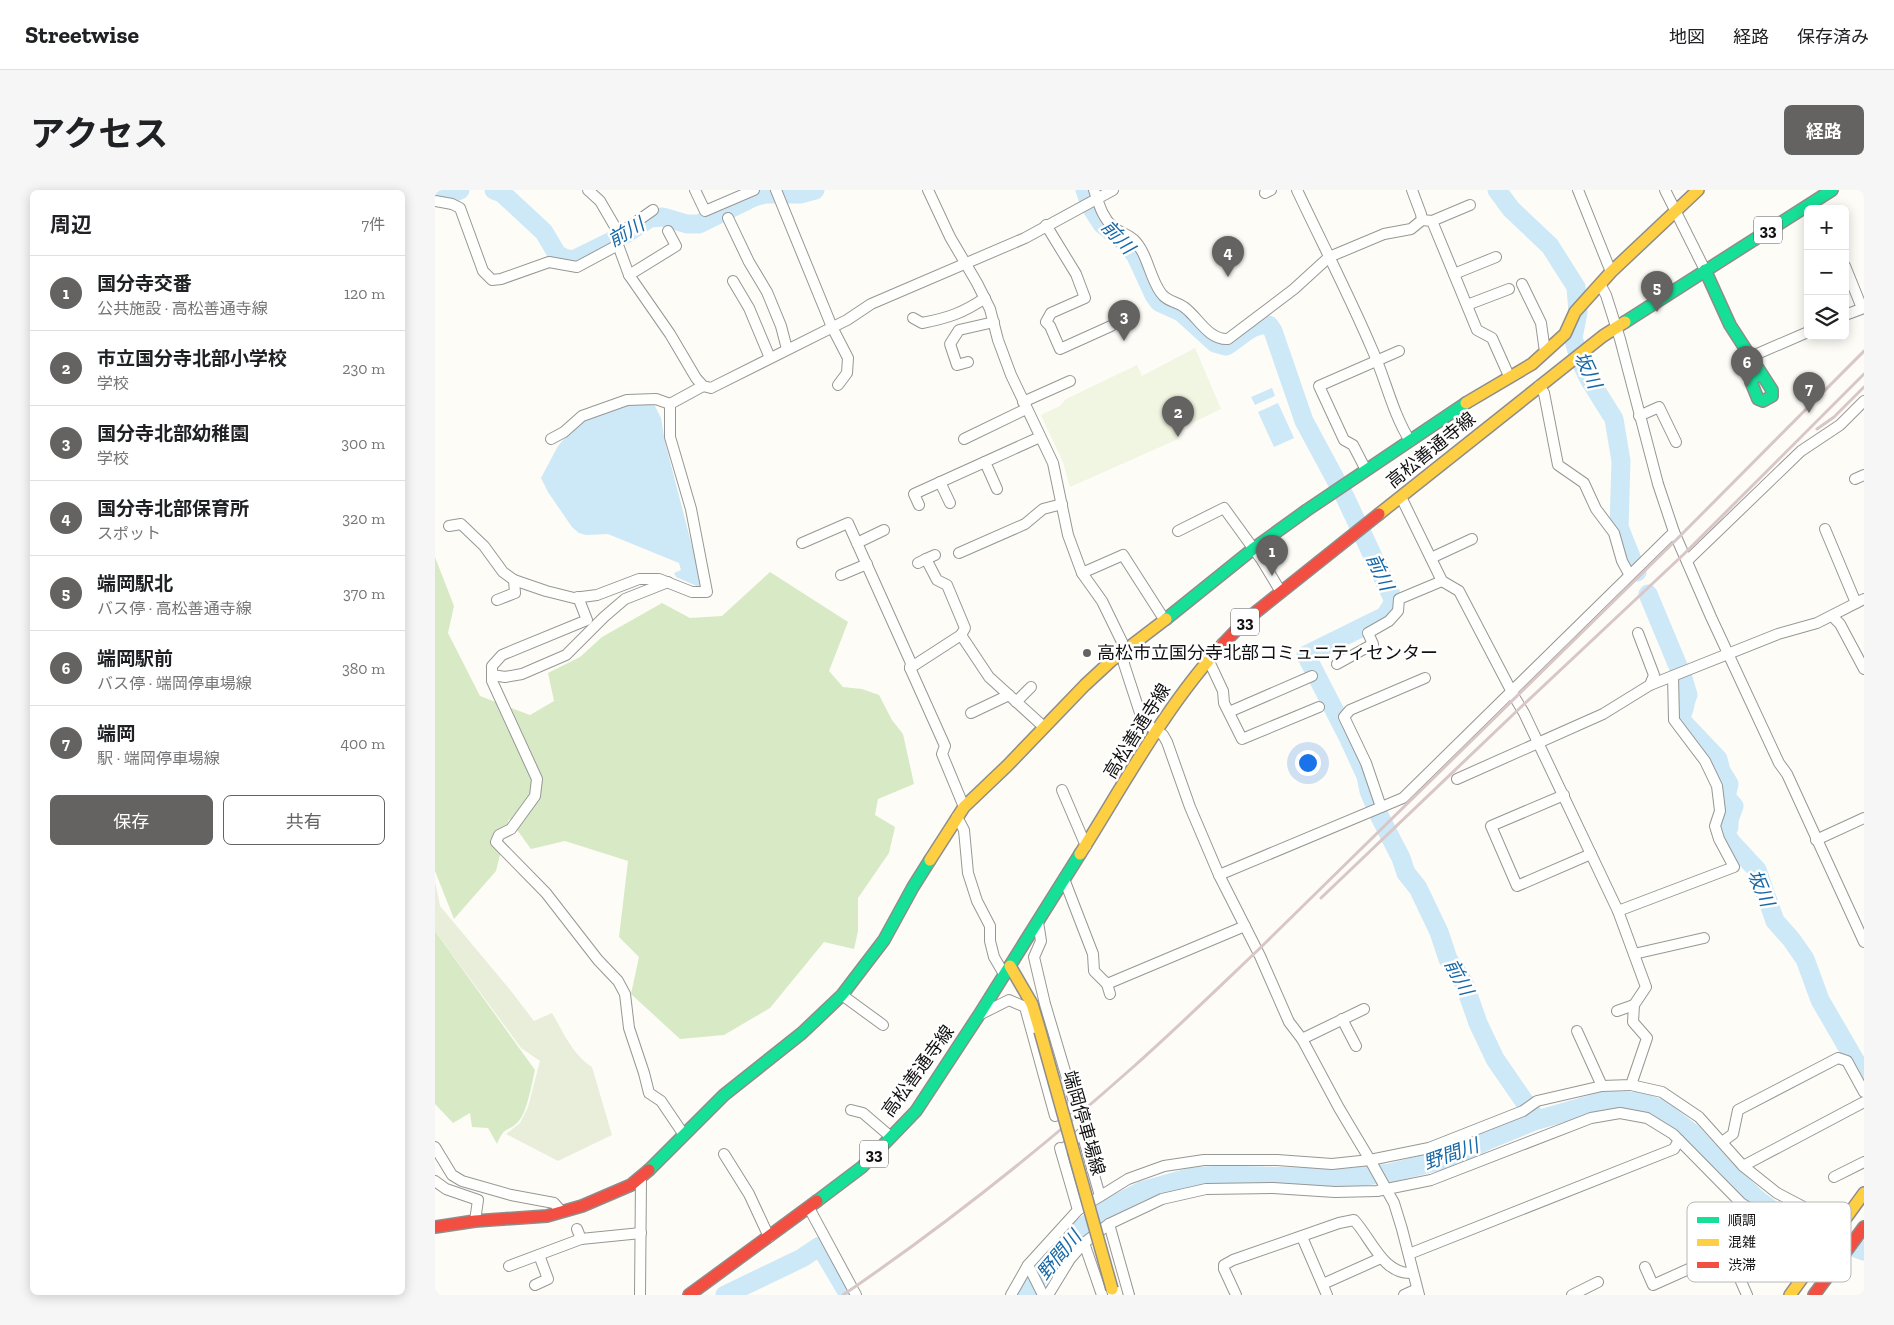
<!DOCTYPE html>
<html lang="ja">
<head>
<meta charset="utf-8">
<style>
  body { margin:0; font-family:"Zilla Slab","Noto Sans JP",serif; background:#f6f6f6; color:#202124 }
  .controls { position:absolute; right:15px; top:15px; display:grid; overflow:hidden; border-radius:8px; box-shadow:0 2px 12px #0003 }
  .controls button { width:45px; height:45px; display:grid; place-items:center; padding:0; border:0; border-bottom:1px solid #e0e0e0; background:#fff; color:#202124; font:25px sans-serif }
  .you { position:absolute; left:872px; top:572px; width:18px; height:18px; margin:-12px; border:4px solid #fff; border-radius:50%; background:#1a73e8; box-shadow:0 0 0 8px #1a73e833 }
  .badge { display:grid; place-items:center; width:32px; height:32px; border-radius:50%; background:#646362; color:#fff; font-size:16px; font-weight:700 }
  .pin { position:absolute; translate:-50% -41px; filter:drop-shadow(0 1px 2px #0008) }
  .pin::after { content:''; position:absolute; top:26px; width:18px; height:15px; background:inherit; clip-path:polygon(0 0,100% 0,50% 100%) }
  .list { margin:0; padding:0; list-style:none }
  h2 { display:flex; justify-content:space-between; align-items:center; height:65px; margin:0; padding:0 20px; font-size:21px }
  h2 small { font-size:16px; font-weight:400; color:#757577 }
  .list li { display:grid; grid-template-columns:32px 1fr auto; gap:15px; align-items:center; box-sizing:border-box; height:75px; padding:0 20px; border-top:1px solid #e0e0e0 }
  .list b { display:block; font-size:19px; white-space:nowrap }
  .list p { margin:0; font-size:16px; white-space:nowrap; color:#757577 }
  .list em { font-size:16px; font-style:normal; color:#757577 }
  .actions { display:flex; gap:10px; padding:15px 20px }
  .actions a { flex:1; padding:11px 0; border:1px solid #646362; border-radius:8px; text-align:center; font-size:18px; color:#646362 }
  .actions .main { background:#646362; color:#fff }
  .icon { flex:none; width:28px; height:28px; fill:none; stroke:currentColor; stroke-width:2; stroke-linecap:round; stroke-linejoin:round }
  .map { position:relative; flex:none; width:1429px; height:1105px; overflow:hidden; border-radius:8px }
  header { display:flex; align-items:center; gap:30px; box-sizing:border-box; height:70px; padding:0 25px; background:#fff; border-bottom:1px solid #e0e0e0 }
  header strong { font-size:24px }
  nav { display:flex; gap:28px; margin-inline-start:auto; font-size:18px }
  .intro { display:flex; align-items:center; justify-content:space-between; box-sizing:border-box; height:120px; padding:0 30px }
  h1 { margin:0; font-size:35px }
  .button { padding:12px 22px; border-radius:8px; background:#646362; color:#fff; font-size:18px; font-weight:700 }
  main { display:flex; gap:30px; padding:0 30px }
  aside { flex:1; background:#fff; border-radius:8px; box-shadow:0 2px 12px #0003 }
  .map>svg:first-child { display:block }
</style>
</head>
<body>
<header>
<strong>Streetwise</strong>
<nav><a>地図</a><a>経路</a><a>保存済み</a></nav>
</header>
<div class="intro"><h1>アクセス</h1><a class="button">経路</a></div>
<main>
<aside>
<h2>周辺<small>7件</small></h2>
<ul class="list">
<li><span class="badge">1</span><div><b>国分寺交番</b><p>公共施設 · 高松善通寺線</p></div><em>120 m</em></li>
<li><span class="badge">2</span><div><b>市立国分寺北部小学校</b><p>学校</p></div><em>230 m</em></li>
<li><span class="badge">3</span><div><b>国分寺北部幼稚園</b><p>学校</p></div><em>300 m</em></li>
<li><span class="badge">4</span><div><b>国分寺北部保育所</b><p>スポット</p></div><em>320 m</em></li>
<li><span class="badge">5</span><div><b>端岡駅北</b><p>バス停 · 高松善通寺線</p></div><em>370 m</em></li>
<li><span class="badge">6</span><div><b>端岡駅前</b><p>バス停 · 端岡停車場線</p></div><em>380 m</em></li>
<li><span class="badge">7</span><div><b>端岡</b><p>駅 · 端岡停車場線</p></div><em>400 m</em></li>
</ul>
<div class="actions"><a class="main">保存</a><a>共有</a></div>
</aside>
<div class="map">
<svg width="1429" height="1105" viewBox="0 0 1429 1105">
  <rect width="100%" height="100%" fill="#fdfcf7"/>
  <g fill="#d8eac5">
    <polygon points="0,367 19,416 13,443 45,506 95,525 119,511 113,483 145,467 167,447 227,413 255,428 287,426 335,382 413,432 394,481 408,497 427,499 444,505 457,530 468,544 479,594 443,609 440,625 460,637 454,663 423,708 423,741 419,759 389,752 335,818 289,845 245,849 196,804 204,767 184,747 193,671 130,651 96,659 74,629 61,681 19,729 0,681"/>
    <path d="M0,741L100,880C97,893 92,923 83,932C72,943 70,935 62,954L53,938L37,937L35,923L18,933L0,914Z"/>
  </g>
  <path fill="#e9eedb" d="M0,691L5,716L76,801L99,831L117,823C128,842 138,865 157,877L177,945L123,971L71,944L85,933L93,917L105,871L86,858L0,741Z"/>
  <polygon fill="#f0f6e1" points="760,158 786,219 746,238 743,249 635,297 628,272 606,225 625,216 631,209 702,175 707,186"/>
  <g fill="#cde8f7">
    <polygon points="837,198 840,206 820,215 816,207"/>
    <polygon points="218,212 226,228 230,252 267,395 264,397 241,387 239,383 246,380 244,373 173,344 151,345 144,343 137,337 113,302 106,288 123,256 147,229 190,214"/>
    <polygon points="843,213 859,248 839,257 823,222"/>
  </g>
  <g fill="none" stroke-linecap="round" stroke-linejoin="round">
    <g stroke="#cde8f7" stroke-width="19">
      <path d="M1,0C9,8 15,4 25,0"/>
      <polyline points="59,0 67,3 109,42 122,64 129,68 138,70 189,45 215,28 228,27 252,34 264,34 319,7 330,4 365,4 380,0"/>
      <path d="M650,0L656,17L667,34L691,53L701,66L719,105L724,112L746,122L780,153L791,156C805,148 818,132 834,135L838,141L869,231L910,307L958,409L957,415L950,426L871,465L914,549L931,586L934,601L945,627L966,668L971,683L983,698L1004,742L1013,769L1029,793L1043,833L1060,869L1102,930"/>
      <polyline points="1062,0 1076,19 1115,56 1141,97 1143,122 1138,148 1145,170 1154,189 1179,229 1186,271 1184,337 1202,382"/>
      <path d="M1213,404L1248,488L1253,505C1249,512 1251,519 1246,525L1247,531L1283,569L1286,581L1294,594L1291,607L1299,616L1294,630V637L1290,642L1296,652L1322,680L1340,731L1356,749L1370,769L1385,810L1429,886"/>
      <polyline points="290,1105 367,1068 385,1056 414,1105"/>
      <polyline points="591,1105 617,1069 642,1041 679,1015 707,1001 757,987 785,985 911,988 955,983 1019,967 1053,950 1102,930 1169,911 1204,911 1226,919 1257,943 1289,978 1322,1009 1353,1032 1429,1061"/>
    </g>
    <defs>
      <g id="street">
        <polyline points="153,0 165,11 186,47 183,55 194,85 235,144 261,188 268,196 276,198 412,130 436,114 590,48 678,0"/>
        <polyline points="260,0 270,21 319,0"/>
        <polyline points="341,0 397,137 413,168 412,183 403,195"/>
        <polyline points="493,0 515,47 542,93 555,119 563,150 576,185 618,273 633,345 647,383 667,411 687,452 689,474 705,523 710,533 728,545 732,552 755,617 784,685 825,766 854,832 867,849 904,918 935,970 959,1013 967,1039 984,1105"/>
        <path d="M659,0C664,14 667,27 678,37C684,42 692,44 698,49C713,63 714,87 726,103C732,112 741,111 749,117C763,127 773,150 793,149L859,99L894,67L949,44L976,39L987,30L986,24L977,0"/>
        <path d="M862,0C887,53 914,105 937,159C951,190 957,222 975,251"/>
        <polyline points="1143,0 1176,82"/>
        <polyline points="1230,0 1270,80"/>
        <polyline points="830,3 836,0"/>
        <polyline points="0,11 17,14 25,18 48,81 57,90 66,89 114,72 142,77 183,55"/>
        <polyline points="293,28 314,72 332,102 346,136 352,159"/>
        <polyline points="987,30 997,31 1042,140 1057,148 1074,186"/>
        <polyline points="997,31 1035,15"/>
        <polyline points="611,35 641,84 650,108 616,123 611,132 615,136 625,159 676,136"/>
        <polyline points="184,44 218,20"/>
        <polyline points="1410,76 1427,118"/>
        <polyline points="1019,84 1061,67"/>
        <polyline points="194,85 241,56 233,41"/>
        <polyline points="298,91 314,118 335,168"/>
        <polyline points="1087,94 1106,133 1110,162"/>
        <polyline points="1165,94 1171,105 1185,149 1223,294 1239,342 1276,427 1344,573 1352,584 1429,752"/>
        <polyline points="1032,115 1074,99"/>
        <polyline points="1410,125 1429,118"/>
        <path d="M478,128L487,133C513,128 528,123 550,108"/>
        <polyline points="1315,167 1373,142"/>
        <polyline points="533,172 522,175 515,154 524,140 559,132"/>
        <polyline points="1104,196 1109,203 1123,275 1149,293 1161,319 1179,343 1187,371 1194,384"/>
        <polyline points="588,212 635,191"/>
        <polyline points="1204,226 1224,217 1241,252"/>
        <polyline points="116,249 129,242 147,226 192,210 221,209 235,214"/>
        <polyline points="529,249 591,219"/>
        <polyline points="550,272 562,299"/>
        <polyline points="931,280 918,255 909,250 884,196 964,161"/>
        <polyline points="1420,289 1429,285"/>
        <polyline points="505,292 515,313"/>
        <polyline points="484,315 479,304 605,247"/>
        <polyline points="14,336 26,334 49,356 68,382 79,390 111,401 139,408 162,405 204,389 224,389 257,402 272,402 256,319 235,247 235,214 268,196"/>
        <polyline points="1390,339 1421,413"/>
        <polyline points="743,341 789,318 826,369 846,402"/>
        <polyline points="367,353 413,333 476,473 475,478 510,556 507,564 529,617"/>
        <polyline points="422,353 449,340"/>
        <polyline points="524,363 590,334 608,319 627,314"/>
        <polyline points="996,368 1037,349"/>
        <polyline points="491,369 500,365"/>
        <polyline points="1252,371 1366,261 1405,235 1429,211"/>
        <polyline points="483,373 491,369 502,390 512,395 530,438 526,445"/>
        <polyline points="647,383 688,365 729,429"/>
        <polyline points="406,385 432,374"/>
        <polyline points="143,407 152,430 67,465 57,476 57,491 102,589 100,606 76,639 64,645 61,652 111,703 163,770 183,791 190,804 194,838 209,883 214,903 226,911 249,945"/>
        <polyline points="62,410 80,403 79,390"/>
        <polyline points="1397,426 1405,434 1429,479"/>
        <polyline points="1203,443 1219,485 1215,495"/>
        <polyline points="773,469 788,501 789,513 807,549 884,517"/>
        <polyline points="902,474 938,454 933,443 954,431 963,421 964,409 1007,391"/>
        <polyline points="475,478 526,445 554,487 609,537"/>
        <polyline points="57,485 70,487 87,484 131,465 169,427 190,409 233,392"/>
        <polyline points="581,512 596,497"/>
        <polyline points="794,522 877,486"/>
        <polyline points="536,523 574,505"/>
        <polyline points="1022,589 1168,524 1215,495 1343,444 1382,433 1429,409"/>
        <polyline points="627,600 651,656"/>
        <polyline points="1129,605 1056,636 1082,696 1156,664"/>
        <polyline points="946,617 931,573 909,527 915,520 990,488"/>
        <polyline points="522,627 529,640 533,683 542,711 555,736 555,751 559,767 569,784"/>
        <polyline points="1381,650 1429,628"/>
        <polyline points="784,685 968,608 1239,342"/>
        <polyline points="629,689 658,764 659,781 672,794 675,804"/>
        <polyline points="1183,721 1299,677 1284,649 1280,636 1285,621 1282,596 1270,571 1239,530 1238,486"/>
        <polyline points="1199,764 1269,748"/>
        <polyline points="672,794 810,736"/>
        <polyline points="407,805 448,835"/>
        <polyline points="1182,821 1199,815"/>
        <polyline points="546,824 574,810 590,817 620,926 640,915 610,814 599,767 606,751 603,732"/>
        <polyline points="907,829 921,856"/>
        <polyline points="1142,841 1167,896"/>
        <polyline points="867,849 929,819"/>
        <polyline points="1196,895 1227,902 1264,927 1308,976 1342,1003 1382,1024 1408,1033"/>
        <polyline points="416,920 428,923 456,947"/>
        <polyline points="1287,952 1298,944 1303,920 1403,868 1412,871 1429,902"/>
        <polyline points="0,957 17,985 27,991 76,1005 119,1013 126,1021"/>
        <polyline points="625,958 643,1020"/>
        <polyline points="626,961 647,943 665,1006"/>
        <polyline points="289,964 314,1004 334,1047"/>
        <polyline points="1308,976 1429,912"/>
        <polyline points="1399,987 1429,972"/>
        <polyline points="0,991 11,999 43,1010 40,1031"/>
        <polyline points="374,1018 421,1105"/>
        <polyline points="674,1034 694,1105"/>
        <polyline points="142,1039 146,1049"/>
        <polyline points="867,1047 892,1105"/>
        <polyline points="649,1053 667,1105"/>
        <polyline points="1293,1062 1312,1105"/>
        <polyline points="974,1064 1239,959 1244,950"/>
        <polyline points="593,1075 608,1105"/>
        <polyline points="74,1076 146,1049 206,1043"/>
        <polyline points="1210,1077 1218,1095 1303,1057"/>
        <polyline points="888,1094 946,1068"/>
        <polyline points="100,1095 113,1089 104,1065"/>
        <polyline points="205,1105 206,988"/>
        <polyline points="576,1105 593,1075 643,1020 693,989 729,976 769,970 842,970 897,974 935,970 994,958 1088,921 1102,911 1167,896 1196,895 1212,848 1198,832 1199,815 1211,797 1183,721 1089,523 1080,508 1024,401 1007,391 966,307"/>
        <polyline points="613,1105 635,1069 649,1053 674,1034 727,1009 771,999 838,998 900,1002 942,1001 996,990 1156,928 1185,923 1212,928 1238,944 1306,1013 1385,1063"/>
        <path d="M801,1105L789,1079V1075L798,1070L904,1033L919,1030C936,1048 948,1085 977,1083"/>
        <polyline points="969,1105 982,1099"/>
        <polyline points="1137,1105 1163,1092"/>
      </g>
      <g id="fast">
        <polyline points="1270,80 1295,135 1337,200 1337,206 1328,211 1323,209 1316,192 1316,189 1326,184"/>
        <polyline points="1190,132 1397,0"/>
        <polyline points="731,429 818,359 872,320 1031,213"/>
        <polyline points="214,980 289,905 367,843 407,805 449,750 478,697 495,670"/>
        <polyline points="382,1011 427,977 481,921 544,825 645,664"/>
      </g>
      <g id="slow">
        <polyline points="1031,213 1097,174 1130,144 1140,122 1176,82 1263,0"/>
        <polyline points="944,324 1168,146 1190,132"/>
        <path d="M645,664C689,594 732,514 788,454"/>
        <polyline points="495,670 529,617 572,576 650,495 676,471 731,429"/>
        <polyline points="575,776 597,814 605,841"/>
        <polyline points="1355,1105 1429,1003"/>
      </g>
      <g id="jam">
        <polyline points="788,454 811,430 944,324"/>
        <polyline points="0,1037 40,1031 112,1026 147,1016 196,995 214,980"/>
        <polyline points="254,1105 382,1011"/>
        <polyline points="1379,1105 1429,1037"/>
      </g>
    </defs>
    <use href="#street" stroke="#979795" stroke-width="12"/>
    <use href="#fast" stroke="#8e8d8b" stroke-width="14"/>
    <use href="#slow" stroke="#8e8d8b" stroke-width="14"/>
    <use href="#jam" stroke="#8e8d8b" stroke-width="14"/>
    <use href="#street" stroke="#fffffe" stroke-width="10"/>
    <use href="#fast" stroke="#16e098" stroke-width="11"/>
    <use href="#slow" stroke="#ffcf43" stroke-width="11"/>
    <use href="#jam" stroke="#f24e42" stroke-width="11"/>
    <g stroke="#d9c6c7" stroke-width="3">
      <polyline points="1382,239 1399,227 1429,197"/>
      <polyline points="886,708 1086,517 1249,364 1429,184"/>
      <path d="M408,1105C509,1036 606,959 697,878C740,840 781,800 822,761L1242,349L1429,161"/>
    </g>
    <defs>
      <polyline id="slow-bridge" points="605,841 677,1099"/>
    </defs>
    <use href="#slow-bridge" stroke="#8e8d8b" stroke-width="14" stroke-linecap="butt"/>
    <use href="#slow-bridge" stroke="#ffcf43" stroke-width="11"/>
  </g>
  <circle fill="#646362" stroke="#fff" stroke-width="2" cx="652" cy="463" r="5"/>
  <g text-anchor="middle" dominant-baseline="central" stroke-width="5" stroke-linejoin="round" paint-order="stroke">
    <g fill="#fff" stroke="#585858" stroke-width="1">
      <rect x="1319" y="26.5" width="28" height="27" rx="4"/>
      <rect x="796" y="418.5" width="28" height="27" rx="4"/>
      <rect x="425" y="950.5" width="28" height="27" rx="4"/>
    </g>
    <g font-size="16" font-weight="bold" fill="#111">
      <text x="1333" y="40">33</text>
      <text x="810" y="432">33</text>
      <text x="439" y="964">33</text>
    </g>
    <g font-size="18" fill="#111" stroke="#fff">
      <text transform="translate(996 260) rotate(-39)">高松善通寺線</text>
      <text transform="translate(702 541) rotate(-58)">高松善通寺線</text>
      <text transform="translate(483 881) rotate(-54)">高松善通寺線</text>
      <text transform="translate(649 933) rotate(74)">端岡停車場線</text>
    </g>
    <g font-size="18" fill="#111" stroke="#fff" text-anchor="start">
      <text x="662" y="463">高松市立国分寺北部コミュニティセンター</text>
    </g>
    <g font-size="19" font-style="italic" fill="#1768a6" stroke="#fff">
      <text transform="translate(191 42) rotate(-30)">前川</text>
      <text transform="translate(683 47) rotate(47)">前川</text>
      <text transform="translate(1153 180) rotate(65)">坂川</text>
      <text transform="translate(945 382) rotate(65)">前川</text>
      <text transform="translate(1326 698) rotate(67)">坂川</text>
      <text transform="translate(1024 787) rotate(62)">前川</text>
      <text transform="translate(1016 964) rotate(-19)">野間川</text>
      <text transform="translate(624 1065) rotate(-50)">野間川</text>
    </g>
  </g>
  <rect x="1252" y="1012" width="164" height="80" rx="8" fill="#fff" stroke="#b8b8b8" stroke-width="1"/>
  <rect x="1262" y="1027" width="22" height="6" fill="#16e098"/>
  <rect x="1262" y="1049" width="22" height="7" fill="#ffcf43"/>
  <rect x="1262" y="1072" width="22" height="6" fill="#f24e42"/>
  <g font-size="14" fill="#111">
    <text x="1293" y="1035">順調</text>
    <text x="1293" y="1057">混雑</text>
    <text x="1293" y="1080">渋滞</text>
  </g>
</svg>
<div class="controls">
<button>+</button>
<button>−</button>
<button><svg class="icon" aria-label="layers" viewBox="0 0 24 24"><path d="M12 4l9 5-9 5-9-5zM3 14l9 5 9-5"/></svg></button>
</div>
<div class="you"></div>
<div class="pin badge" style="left:837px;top:386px">1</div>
<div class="pin badge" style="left:743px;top:247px">2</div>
<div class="pin badge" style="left:689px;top:151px">3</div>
<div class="pin badge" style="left:793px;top:87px">4</div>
<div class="pin badge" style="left:1222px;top:122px">5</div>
<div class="pin badge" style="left:1312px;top:197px">6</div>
<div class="pin badge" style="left:1374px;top:223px">7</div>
</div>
</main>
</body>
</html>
